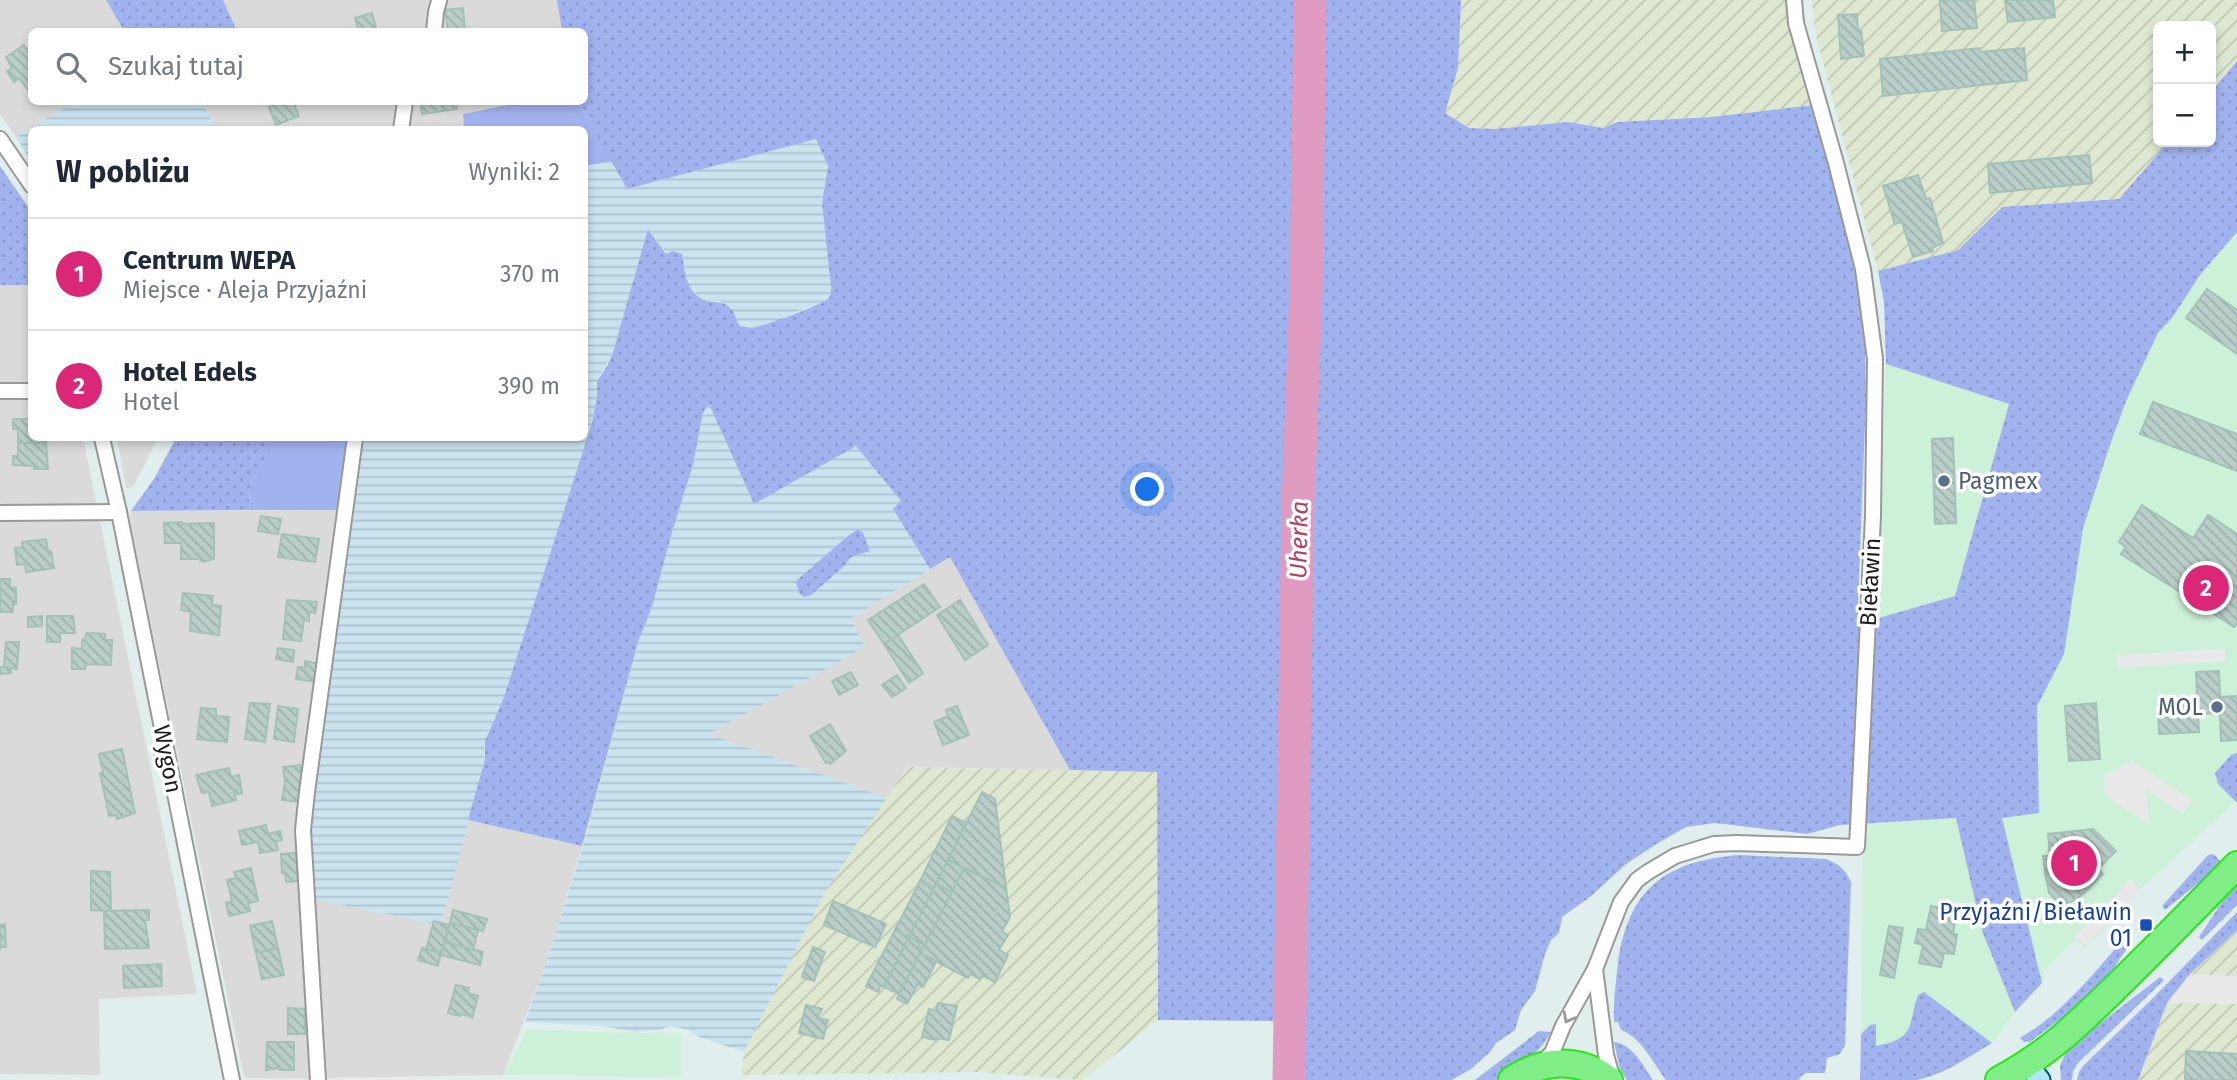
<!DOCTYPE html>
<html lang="pl">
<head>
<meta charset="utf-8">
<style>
  body { margin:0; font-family:"Fira Sans",sans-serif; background:#f2f2f3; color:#1f2937 }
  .controls { position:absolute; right:21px; top:21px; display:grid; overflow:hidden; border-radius:10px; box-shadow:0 4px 10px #0003 }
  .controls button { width:63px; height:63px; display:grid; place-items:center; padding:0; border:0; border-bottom:2px solid #e0e1e3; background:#fff; color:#1f2937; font:35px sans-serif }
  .you { position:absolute; left:1148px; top:490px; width:24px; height:24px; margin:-18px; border:5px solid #fff; border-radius:50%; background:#1a73e8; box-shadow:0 0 0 10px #1a73e833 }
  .badge { display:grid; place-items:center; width:46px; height:46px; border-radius:50%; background:#db2777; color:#fff; font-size:23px; font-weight:700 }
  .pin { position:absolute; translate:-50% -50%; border:4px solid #fff; box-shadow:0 2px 7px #0006 }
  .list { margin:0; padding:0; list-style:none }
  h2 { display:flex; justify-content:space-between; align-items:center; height:91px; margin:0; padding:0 28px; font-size:30px }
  h2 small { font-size:23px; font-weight:400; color:#747a83 }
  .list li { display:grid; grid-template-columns:46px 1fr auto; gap:21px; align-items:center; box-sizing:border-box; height:112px; padding:0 28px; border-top:2px solid #e0e1e3 }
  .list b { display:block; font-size:26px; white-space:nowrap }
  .list p { margin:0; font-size:23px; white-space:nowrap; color:#747a83 }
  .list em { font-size:23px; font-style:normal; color:#747a83 }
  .icon { flex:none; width:38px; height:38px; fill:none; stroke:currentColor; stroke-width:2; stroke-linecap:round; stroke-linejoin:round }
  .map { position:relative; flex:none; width:2237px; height:1080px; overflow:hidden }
  .search { position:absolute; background:#fff; box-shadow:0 4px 10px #0003; left:28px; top:28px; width:560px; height:77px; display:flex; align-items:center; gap:18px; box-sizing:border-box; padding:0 24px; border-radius:10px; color:#747a83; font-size:26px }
  .panel { position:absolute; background:#fff; box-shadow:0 4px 10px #0003; left:28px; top:126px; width:560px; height:315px; border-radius:10px }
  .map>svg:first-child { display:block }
</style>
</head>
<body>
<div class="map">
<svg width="2237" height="1080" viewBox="0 0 2237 1080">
  <defs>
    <pattern id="industrial-furrows" width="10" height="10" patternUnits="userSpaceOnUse" patternTransform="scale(1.75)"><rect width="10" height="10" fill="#dee8d1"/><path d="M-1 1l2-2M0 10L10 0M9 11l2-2" fill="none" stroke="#bec6b3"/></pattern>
    <pattern id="farmland-rules" width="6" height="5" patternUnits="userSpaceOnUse" patternTransform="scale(1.75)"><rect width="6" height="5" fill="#c9e3ef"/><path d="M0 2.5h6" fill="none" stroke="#acc2cc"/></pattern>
    <pattern id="grass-dots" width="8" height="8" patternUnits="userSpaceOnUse" patternTransform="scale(1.75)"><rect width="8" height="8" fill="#a1b3ee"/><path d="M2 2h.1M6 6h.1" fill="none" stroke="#8a99cc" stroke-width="1.8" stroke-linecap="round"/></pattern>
    <pattern id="building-back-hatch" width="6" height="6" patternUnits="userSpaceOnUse" patternTransform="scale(1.75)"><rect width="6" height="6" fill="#b9cec8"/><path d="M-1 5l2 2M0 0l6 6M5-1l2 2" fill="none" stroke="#9eb0ab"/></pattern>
  </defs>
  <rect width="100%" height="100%" fill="#e0eeed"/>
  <g fill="#d9dad9">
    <polygon points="0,0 106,0 124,31 32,32 32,102 74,102 16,137 0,114"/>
    <polygon points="223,0 557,0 562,31 237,31"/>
    <polygon points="203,102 523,102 463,114 464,130 215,129"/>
    <polygon points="0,285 31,285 32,438 83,438 197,994 99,999 100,1075 0,1074"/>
    <polygon points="117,438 158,438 133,487 126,488"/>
    <polygon points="341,510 305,788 315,1079 248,1078 245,1077 243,1072 129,518 131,511"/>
    <polygon points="950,557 1070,770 907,767 887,798 708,734 865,647 850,619"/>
    <polygon points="468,820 582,846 546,964 503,1075 322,1078 313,899 441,925"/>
  </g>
  <g fill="#cdf1d8">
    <polygon points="2237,232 2237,800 2140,890 2085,948 2076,939 2043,972 2044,981 2042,983 2002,818 2039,813 2037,706 2064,654 2083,528 2126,401 2158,333 2172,318 2200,275"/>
    <polygon points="1886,364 2009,404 1955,596 1875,619"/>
    <polygon points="1957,818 1982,931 2015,1012 1992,1043 1924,992 1918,996 1911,1025 1904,1037 1893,1042 1876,1046 1876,1024 1870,1025 1861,1034 1863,823"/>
    <polygon points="527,1030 681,1034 681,1077 503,1075"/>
  </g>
  <g fill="url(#industrial-furrows)">
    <polygon points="1461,0 1788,0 1814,105 1712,117 1617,122 1604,128 1568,122 1494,129 1469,128 1444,113 1458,68"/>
    <polygon points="1812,0 2237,0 2237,61 2211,92 2211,26 2158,26 2158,142 2168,142 2119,199 2002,207 1958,250 1878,271 1815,32"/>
    <polygon points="907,767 1157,772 1158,1020 1083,1080 977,1072 741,1075 744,1052 825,892"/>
    <polygon points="2237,930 2237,1080 2138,1080 2167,1003 2190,974"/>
  </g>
  <g fill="url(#farmland-rules)">
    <polygon points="74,102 203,102 215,129 32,130 31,161 16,137"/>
    <polygon points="816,138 828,166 822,203 831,287 829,298 824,303 796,312 776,322 756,327 740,326 736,322 735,314 720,301 709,301 698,296 687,284 685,274 667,254 649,230 613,352 597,381 597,396 592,423 551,552 504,697 488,733 484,751 485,759 441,925 313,899 310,827 360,438 584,438 585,166 612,161 628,189"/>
    <polygon points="709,403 754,504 856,445 902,502 893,509 930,569 850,619 865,647 709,734 887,798 825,892 744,1052 699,1037 688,1030 671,1026 659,1030 636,1032 602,1026 525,1022 546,964 584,843 638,642 652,607 672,532 693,465 703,412"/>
  </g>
  <g fill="url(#grass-dots)">
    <polygon points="106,0 223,0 237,31 124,31"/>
    <path d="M557,0H1461L1458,68L1445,113L1469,128L1494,129L1568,122L1604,128L1617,122L1712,117L1814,105L1860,284L1865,345L1866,401L1858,601L1860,615L1875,619L1955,596L2009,404L1886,364L1884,302L1878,271L1958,250L2002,207L2119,199L2168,142H2211V92L2237,61V232L2200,275L2172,318L2158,333L2126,401L2110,445L2083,528L2064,654L2037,706L2039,813L2002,818L2042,983L2015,1012L1982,931L1956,818L1840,825L1807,834L1715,823L1686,827L1658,843L1626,864L1590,897L1562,917L1559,933L1551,940L1545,954L1535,991L1521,1010L1515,1030L1496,1043L1490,1052L1471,1069L1452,1080H1294L1283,1070L1273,1021L1158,1020L1157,772L1070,770L950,557L930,569L893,509L901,501L856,446L754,504L709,404L703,412L693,465L672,532L652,607L638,642L582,846L468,820L485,759V741L504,697L592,423L597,396V381L607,366L613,352L648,229L666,254L673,251L682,254C685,273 686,295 708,301C716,303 722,301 729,307C736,312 735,320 740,326C746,327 751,328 756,327C766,325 825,304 829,298C830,297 831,289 831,287L822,203L828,166L816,139L627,189L578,102H584V32L562,31Z"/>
    <polygon points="0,166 31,211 31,285 0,285"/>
    <polygon points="176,438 277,438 250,485 249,510 131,511 154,479"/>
    <polygon points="858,529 863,533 870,551 851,557 844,566 811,595 804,597 799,593 796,581 848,536"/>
    <polygon points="2237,753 2237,803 2218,784 2215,773 2231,755"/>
    <polygon points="2213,854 2223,863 2165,910 2162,906 2208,855"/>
    <path d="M1739,855L1826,859C1839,864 1845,869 1851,882L1845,1045L1840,1054L1827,1058L1825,1073H1805L1798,1080H1666C1652,1062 1643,1039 1621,1030L1618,1022H1614C1613,1002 1616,982 1618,962C1629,888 1666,861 1739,855Z"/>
    <polygon points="2237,886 2237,905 2202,940 2199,937 2224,899"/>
    <polygon points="2237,912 2237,930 2190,974 2167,1003 2138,1080 2077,1080 2079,1072 2083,1066 2150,1001"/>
    <path d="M2120,943L2127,949C2118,959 2113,972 2104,981C2082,1004 2055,1023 2030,1042H2024L2020,1038C2060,1015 2091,977 2120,943Z"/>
    <polygon points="2160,977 2164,980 2078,1063 2073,1071 2072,1080 2061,1080 2060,1066 2067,1049"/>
    <path d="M1924,992L1992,1043C1968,1057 1944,1075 1916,1080C1899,1080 1878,1080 1860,1080L1861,1034L1870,1025L1876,1024V1046C1916,1038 1907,1028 1918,995Z"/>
    <path d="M1539,1031L1551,1032C1546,1040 1541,1049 1533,1054C1521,1064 1506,1068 1496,1080H1475Z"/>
    <path d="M1614,1042C1633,1044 1643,1066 1653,1080H1627L1620,1069Z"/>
  </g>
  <g fill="#a1b3ee">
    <polygon points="523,102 578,102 612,161 585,166 584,130 464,129 463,114"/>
    <polygon points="276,438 351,438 341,510 249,510 250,485"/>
  </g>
  <g fill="#e8e8e8">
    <polygon points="2225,649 2225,661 2118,668 2117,655"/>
    <polygon points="2132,761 2192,800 2183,814 2146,790 2149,824 2109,799 2105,792 2104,775"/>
    <polygon points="2131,879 2140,890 2085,946 2075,936"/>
    <polygon points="2190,974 2237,976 2237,1004 2167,1003"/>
  </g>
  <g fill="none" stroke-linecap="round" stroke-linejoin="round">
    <polyline stroke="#e09cc0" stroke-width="33" points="1289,1080 1298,505 1306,292 1310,0"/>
  </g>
  <g fill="url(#building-back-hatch)" stroke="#a2c1b7" stroke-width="2">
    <polygon points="1940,0 1974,0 1977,28 1942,31"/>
    <polygon points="2005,0 2053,0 2055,17 2008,22"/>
    <polygon points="463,8 465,32 448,32 445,10"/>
    <polygon points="372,13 377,32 359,32 355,18"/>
    <polygon points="1857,14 1858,30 1861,30 1864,56 1841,59 1838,15"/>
    <polygon points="24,45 30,55 32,54 32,88 28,90 19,78 14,82 7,71 12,68 6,57"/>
    <polygon points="1979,48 1980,52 2024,48 2027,80 1883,96 1880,59"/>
    <polygon points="274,102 293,102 299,116 276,125 269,107 275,104"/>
    <polygon points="420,102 456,102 457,109 422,114"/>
    <polygon points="2089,155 2092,183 1990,193 1988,164"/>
    <polygon points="1918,175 1926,199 1930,198 1943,243 1932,248 1933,251 1913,257 1902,222 1895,224 1883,186"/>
    <polygon points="2207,289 2237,310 2237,354 2186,318"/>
    <polygon points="2153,402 2237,434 2237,471 2140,434"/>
    <polygon points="13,419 32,419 32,438 47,438 46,443 18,443 18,429 13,429"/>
    <polygon points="1953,438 1956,523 1935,524 1932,439"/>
    <polygon points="18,443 46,443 48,469 34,469 34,466 13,465 13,456 18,456"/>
    <polygon points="2142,505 2193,538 2208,515 2237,534 2237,624 2234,627 2121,554 2126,547 2119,542"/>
    <polygon points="261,516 281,519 278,534 258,531"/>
    <polygon points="182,522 182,524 214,523 214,559 203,562 199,559 181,559 181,543 165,543 164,523"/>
    <polygon points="282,534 319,539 315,562 278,557"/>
    <polygon points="46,539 48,552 51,551 54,568 26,572 25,564 17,565 15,548 23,547 22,542"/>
    <polygon points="0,579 10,579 10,587 16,588 16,604 13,604 13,612 0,612"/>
    <polygon points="924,584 940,607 884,644 868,620"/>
    <polygon points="183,593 213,596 212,605 221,606 219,635 190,631 191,612 181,610"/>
    <polygon points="287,600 317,602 315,613 309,612 309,621 304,620 301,641 283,639"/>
    <polygon points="960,600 988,645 965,660 937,615"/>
    <polygon points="42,616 42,626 28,627 28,617"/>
    <polygon points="47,616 73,616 75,633 60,633 60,642 47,642"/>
    <polygon points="87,633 105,634 105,640 112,640 111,665 86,664 85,669 72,669 72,648 82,649 82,640 84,640"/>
    <polygon points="898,635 923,673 909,683 884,644"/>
    <polygon points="6,642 19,642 17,669 10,668 11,673 0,674 0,667 4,667"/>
    <polygon points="278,648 294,650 293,662 276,659"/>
    <polygon points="305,661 319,664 316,682 296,679 298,667 305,668"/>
    <polygon points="2219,671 2220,697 2237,696 2237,740 2221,741 2220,713 2198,714 2196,672"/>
    <polygon points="851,672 858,685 839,695 832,681"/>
    <polygon points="897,675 906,688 892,697 882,685"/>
    <polygon points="2197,700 2199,732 2159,734 2158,702"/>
    <polygon points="250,703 270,704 265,742 245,739"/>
    <polygon points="2096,703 2100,759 2069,761 2065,706"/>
    <polygon points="278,706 298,709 294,742 274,739"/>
    <polygon points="957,706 969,735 943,745 934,722 948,716 946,710"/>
    <polygon points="201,708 216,709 216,716 229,717 227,742 197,739"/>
    <polygon points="830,724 846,751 830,764 829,762 826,763 810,736"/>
    <polygon points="122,749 135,813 117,819 116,815 109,816 100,773 103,772 99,754"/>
    <polygon points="300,765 302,782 299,802 282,800 285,783 283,767"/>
    <polygon points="229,768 231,777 239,775 242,793 237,794 236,790 234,791 236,800 212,806 209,792 202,793 196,775"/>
    <polygon points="982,792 995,799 1006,888 948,860"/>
    <polygon points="952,816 966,823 934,888 920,881"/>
    <polygon points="266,825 268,834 280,831 282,840 276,841 278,850 260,853 258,842 242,845 239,831"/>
    <polygon points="2093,829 2116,851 2098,869 2103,874 2082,895 2069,903 2058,902 2049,893 2045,872 2043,856 2050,856 2048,834"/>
    <polygon points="296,853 298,881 286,882 285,873 282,873 281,854"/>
    <polygon points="948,860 964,868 952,892 936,884"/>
    <polygon points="251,868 258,901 248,903 250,911 229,916 226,903 232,901 227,880 236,878 234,872"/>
    <polygon points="964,868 1006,888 1010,917 1002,931 1008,935 999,950 1008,955 995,982 982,975 980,979 970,974 968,978 920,953"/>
    <polygon points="91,871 110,872 111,911 91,910"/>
    <polygon points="920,881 934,888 909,937 895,930"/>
    <polygon points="936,884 952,892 921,952 918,942 909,937"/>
    <polygon points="833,901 886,924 875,947 824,925"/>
    <polygon points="1931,906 1957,910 1953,934 1957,934 1954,954 1944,953 1941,967 1919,963 1923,945 1915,943 1918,929 1926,930"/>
    <polygon points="149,910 149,920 145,920 149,948 105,949 104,911"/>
    <polygon points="453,910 487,919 483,931 450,923"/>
    <polygon points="272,921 278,948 256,953 250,926"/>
    <polygon points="434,921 449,925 441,953 426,949"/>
    <polygon points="450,923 478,930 473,950 445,942"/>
    <polygon points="5,924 6,947 0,947 0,950 0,925"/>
    <polygon points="1889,926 1903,928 1894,978 1880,975"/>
    <polygon points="895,930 909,937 884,987 881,985 878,992 866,986"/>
    <polygon points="909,937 918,942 921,952 899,994 884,987"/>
    <polygon points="445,942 483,952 480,965 441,955"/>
    <polygon points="813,947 825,952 814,981 802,977"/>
    <polygon points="278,948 284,975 262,979 256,953"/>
    <polygon points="422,948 441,953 438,966 418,960"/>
    <polygon points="920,953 936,962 923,987 918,984 907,1004 897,999"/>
    <polygon points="161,964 162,986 124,988 123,966"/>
    <polygon points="456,985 469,988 468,993 478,996 472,1019 472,1017 461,1014 460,1016 448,1013"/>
    <polygon points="938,1003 957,1006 949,1040 937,1038 936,1040 922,1037 929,1009 936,1011"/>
    <polygon points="806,1005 822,1009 817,1018 828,1020 823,1039 799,1033"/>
    <polygon points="288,1008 305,1009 305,1034 288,1034"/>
    <polygon points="267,1042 294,1042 294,1070 280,1070 280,1068 266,1070"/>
    <polygon points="2186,1051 2237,1054 2237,1080 2185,1080"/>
  </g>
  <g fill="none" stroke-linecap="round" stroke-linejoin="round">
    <defs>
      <g id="street">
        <polyline points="434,32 436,12 439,1"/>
        <polyline points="401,130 405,102"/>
        <polyline points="0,139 32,186"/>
        <polyline points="0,391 32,391"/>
        <polyline points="102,438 119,512 232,1080"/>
        <polyline points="0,513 119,512"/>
        <polyline points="1595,969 1606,1055 1613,1080"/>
        <polyline points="1540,1064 1552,1053 1563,1026 1595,969 1621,902 1637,880 1648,872 1675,856 1714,844 1737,843 1857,847 1873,516 1875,359 1863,269 1836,163 1796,23 1794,0"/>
        <polyline points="318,1080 303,830 307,792 355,438"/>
      </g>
      <polyline id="secondary" points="2028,1065 2040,1080"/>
      <g id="highway">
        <path d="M1512,1080C1543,1059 1579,1057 1609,1080"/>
        <path d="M1999,1080C2048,1054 2077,1025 2116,987C2157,947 2197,906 2237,865"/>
      </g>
    </defs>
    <use href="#street" stroke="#999" stroke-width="18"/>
    <use href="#secondary" stroke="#004c76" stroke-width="23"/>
    <use href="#highway" stroke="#28e515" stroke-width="30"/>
    <use href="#street" stroke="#fff" stroke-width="14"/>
    <use href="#secondary" stroke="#aee6ff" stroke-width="19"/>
    <use href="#highway" stroke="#80ed87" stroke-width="26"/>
  </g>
  <defs><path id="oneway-chevron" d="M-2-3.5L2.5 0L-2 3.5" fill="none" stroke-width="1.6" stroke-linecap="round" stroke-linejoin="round" transform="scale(1.75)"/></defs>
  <use stroke="#999" href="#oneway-chevron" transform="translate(1568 1018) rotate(118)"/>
  <g fill="#5c6f8a" stroke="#fff" stroke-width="2.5">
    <circle cx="1944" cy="481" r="7"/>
    <circle cx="2217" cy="707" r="7"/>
  </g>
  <rect fill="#1a4fb4" stroke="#fff" stroke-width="2.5" x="2139" y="918" width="14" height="14" rx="3.5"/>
  <g text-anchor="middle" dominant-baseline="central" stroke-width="7" stroke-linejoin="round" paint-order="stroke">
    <g font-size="23" fill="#4e5e75" stroke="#fff" text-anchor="start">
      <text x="1958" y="481">Pagmex</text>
      <text x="2203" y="707" text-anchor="end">MOL</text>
    </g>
    <g font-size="23" fill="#1c1c1c" stroke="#fff">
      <text transform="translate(1870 582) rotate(-87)">Bieławin</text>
      <text transform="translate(168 759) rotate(79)">Wygon</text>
    </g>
    <g font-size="23" fill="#164399" stroke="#fff" text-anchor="end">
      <text x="2132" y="912">Przyjaźni/Bieławin<tspan x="2132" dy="26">01</tspan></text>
    </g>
    <g font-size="24" font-style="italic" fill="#b3415d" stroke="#fff">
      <text transform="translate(1299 540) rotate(-89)">Uherka</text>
    </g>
  </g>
</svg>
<div class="controls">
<button>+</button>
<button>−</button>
</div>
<div class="you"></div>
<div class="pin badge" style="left:2074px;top:863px">1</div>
<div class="pin badge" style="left:2206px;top:588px">2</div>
<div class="search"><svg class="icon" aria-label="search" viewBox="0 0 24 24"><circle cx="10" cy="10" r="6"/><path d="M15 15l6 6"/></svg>Szukaj tutaj</div>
<section class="panel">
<h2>W pobliżu<small>Wyniki: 2</small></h2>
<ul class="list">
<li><span class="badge">1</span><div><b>Centrum WEPA</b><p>Miejsce · Aleja Przyjaźni</p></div><em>370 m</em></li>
<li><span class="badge">2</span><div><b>Hotel Edels</b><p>Hotel</p></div><em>390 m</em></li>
</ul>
</section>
</div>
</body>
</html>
